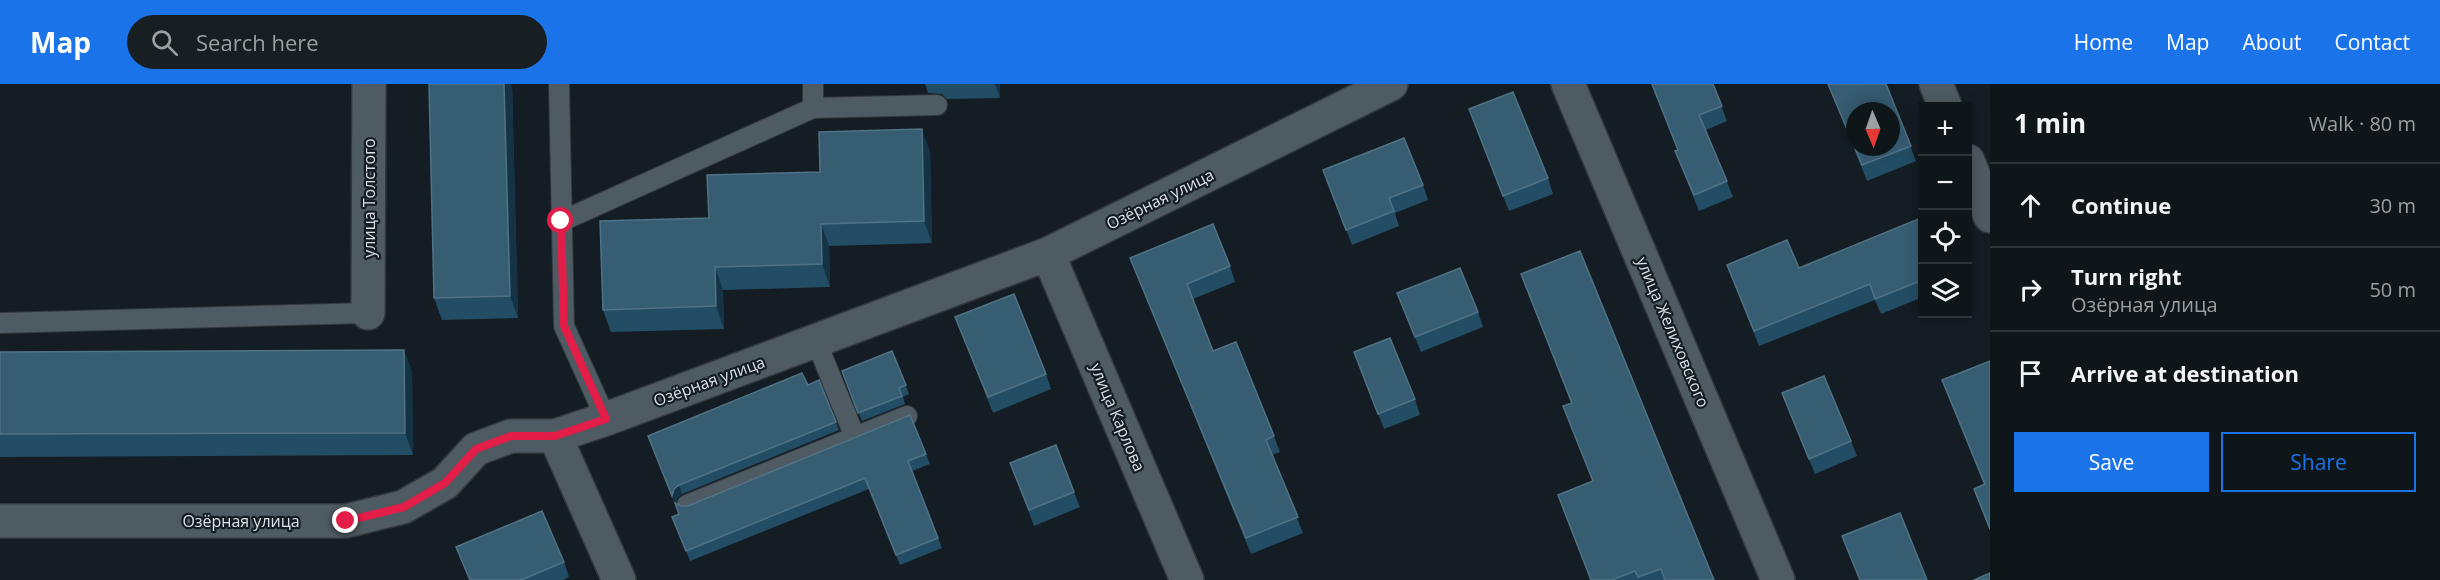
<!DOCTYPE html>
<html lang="en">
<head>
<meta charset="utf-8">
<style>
  body { margin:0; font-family:"Open Sans",sans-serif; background:#171f23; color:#f1f3f6 }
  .controls { position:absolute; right:18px; top:18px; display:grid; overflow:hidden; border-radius:0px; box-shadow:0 3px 15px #0003 }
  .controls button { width:54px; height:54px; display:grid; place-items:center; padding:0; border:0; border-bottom:2px solid #2e3539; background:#0e161a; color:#f1f3f6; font:30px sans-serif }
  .compass { position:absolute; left:1846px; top:18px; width:54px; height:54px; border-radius:50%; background:#0e161a; box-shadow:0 3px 15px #0003; rotate:178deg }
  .stop { position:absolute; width:18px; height:18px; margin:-14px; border:4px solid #e11d48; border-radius:50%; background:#fff }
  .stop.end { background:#e11d48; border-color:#fff; box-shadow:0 2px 6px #0008 }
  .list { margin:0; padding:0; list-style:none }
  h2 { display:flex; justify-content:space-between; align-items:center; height:78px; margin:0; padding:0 24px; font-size:26px }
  h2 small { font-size:20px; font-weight:400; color:#9b9fa2 }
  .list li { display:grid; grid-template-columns:39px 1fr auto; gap:18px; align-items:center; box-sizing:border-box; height:84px; padding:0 24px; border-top:2px solid #2e3539 }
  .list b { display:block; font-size:22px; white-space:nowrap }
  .list p { margin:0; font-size:20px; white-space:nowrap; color:#9b9fa2 }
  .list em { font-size:20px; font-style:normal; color:#9b9fa2 }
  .actions { display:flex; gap:12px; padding:18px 24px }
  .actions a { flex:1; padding:14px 0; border:2px solid #1a73e8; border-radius:0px; text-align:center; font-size:21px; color:#1a73e8 }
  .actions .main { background:#1a73e8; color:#fff }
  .icon { flex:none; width:33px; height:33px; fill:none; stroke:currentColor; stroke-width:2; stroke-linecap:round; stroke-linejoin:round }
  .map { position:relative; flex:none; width:1990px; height:496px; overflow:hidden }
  header { display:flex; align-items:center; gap:36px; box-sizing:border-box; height:84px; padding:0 30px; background:#1a73e8; color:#fff }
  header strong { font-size:28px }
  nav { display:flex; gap:33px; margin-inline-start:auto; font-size:21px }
  .search { width:420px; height:54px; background:#171f23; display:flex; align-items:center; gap:15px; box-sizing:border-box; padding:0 21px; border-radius:33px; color:#9b9fa2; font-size:22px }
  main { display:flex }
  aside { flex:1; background:#0e161a }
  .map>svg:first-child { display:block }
</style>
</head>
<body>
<header>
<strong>Map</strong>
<div class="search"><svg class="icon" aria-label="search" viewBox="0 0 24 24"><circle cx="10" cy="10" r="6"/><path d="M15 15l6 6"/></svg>Search here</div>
<nav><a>Home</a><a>Map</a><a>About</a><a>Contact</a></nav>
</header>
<main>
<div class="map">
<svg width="1990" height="496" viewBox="0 0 1990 496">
  <rect width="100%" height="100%" fill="#131d23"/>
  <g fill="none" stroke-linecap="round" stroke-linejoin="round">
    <defs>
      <g id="service">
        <polyline points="559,0 564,242 606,335"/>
        <polyline points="813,0 813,24 937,21"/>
        <polyline points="562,137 813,24"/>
        <polyline points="0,239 368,229"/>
        <polyline points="816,257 855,353"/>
        <polyline points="687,421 907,332"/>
      </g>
      <g id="minor">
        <polyline points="1568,0 1778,496"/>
        <polyline points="1936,0 1945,22"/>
        <polyline points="1968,77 1990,132"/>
        <polyline points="1048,170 1187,496"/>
        <polyline points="368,229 369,0"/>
        <polyline points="555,352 619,496"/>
        <polyline points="0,437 346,437 403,423 445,399 476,365 511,352 555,352 606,335 1048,170 1391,0"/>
      </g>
    </defs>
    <use href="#service" stroke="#32373c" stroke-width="22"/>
    <use href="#minor" stroke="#32373c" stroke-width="36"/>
    <use href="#service" stroke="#4f5b62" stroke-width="20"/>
    <use href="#minor" stroke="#4f5b62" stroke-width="33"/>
  </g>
  <g fill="#234d65">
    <polygon points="512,0 518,234 442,236 434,214"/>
    <polygon points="925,0 1000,0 1000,14 947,15 942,10 928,9"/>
    <polygon points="1651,0 1713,0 1727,37 1706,46 1733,113 1699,127 1675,67 1678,66"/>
    <polygon points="1828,0 1886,0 1916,77 1867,97"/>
    <polygon points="1469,25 1548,94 1553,110 1509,127"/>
    <polygon points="930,67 932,159 829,162 830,203 723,206 724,245 611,248 603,226 709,134 820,88"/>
    <polygon points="1323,86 1423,101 1428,116 1395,129 1399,142 1352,161"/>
    <polygon points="1923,133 1923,213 1881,230 1875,216 1759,262 1727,181 1799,184"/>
    <polygon points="1130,174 1230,182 1235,198 1193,215 1213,267 1274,352 1280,368 1272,371 1303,449 1251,470"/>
    <polygon points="1521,190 1714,496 1591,496 1563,426 1593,397 1563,322 1571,319"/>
    <polygon points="1397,209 1478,228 1483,243 1421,268"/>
    <polygon points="955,233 1046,290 1051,305 993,329"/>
    <polygon points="404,266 412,288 413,371 0,373 0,268"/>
    <polygon points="892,267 909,310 903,313 905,320 862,337 842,287"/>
    <polygon points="1354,268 1415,315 1420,331 1384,345"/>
    <polygon points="1990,277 1990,447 1974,405 1984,401 1942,296"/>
    <polygon points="819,296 839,346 682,410 677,414 676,419 681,422 688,422 926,370 930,380 912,387 942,464 900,481 869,405 690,477 672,433 679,430 648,352 808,301"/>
    <polygon points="1782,309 1851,357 1857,372 1815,390"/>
    <polygon points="1010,379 1074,408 1080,423 1034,442"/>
    <polygon points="456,463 564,478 569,493 563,496 469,496"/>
  </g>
  <g fill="#143345">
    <polygon points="504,0 512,0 518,234 510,212"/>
    <polygon points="995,0 1000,0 1000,14"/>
    <polygon points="922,45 930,67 932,159 924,137"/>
    <polygon points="821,140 829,162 830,203 822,180"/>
    <polygon points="715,183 723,206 724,245 716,222"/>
    <polygon points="404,266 412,288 413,371 405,349"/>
    <polygon points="679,401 682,410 677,414 675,421 672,412 674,405"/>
  </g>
  <g fill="#375d73" stroke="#507285" stroke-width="1.5" fill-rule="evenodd">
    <polygon points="429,0 504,0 510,212 434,214"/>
    <polygon points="1652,0 1713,0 1722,22 1699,31 1727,97 1694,111 1675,67 1678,66"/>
    <path d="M1828,0H1886L1911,62L1862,81ZM1855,27H1891V63H1855Z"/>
    <polygon points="1513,8 1548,94 1503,112 1469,25"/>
    <polygon points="922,45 924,137 821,140 822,180 715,183 716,222 603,226 600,137 709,134 707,91 820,88 819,48"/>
    <polygon points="1404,54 1423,101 1389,114 1394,127 1346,146 1323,86"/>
    <polygon points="1923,133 1923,196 1875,215 1870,200 1754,247 1727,181 1787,156 1799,184"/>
    <polygon points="1213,140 1230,182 1187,200 1213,267 1236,258 1274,352 1266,356 1298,433 1246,454 1130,174"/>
    <polygon points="1580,167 1714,496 1665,496 1661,485 1638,493 1635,487 1612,496 1591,496 1558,411 1593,397 1563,322 1572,319 1521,190"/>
    <polygon points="1460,184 1478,228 1415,253 1397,209"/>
    <polygon points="1014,210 1046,290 988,313 955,233"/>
    <polygon points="1390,254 1415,315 1378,330 1354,268"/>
    <polygon points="404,266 405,349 0,350 0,268"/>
    <polygon points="892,267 906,301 899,304 902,312 858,329 842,287"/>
    <polygon points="1990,277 1990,445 1974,405 1985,400 1942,296"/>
    <polygon points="802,289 808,301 819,296 836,338 679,401 674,405 672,412 648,352"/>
    <polygon points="1824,292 1851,357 1809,375 1782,309"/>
    <polygon points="910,331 926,370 908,377 938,454 896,471 865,394 686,467 672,433 679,430 675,419 681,422 688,422"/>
    <polygon points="1056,361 1074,408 1029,426 1010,379"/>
    <polygon points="542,427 564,478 521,496 470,496 456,463"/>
    <polygon points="1900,429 1927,496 1860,496 1842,452"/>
    <polygon points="1990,489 1990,496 1974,496"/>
  </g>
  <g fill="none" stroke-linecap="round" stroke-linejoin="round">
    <polyline stroke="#e11d48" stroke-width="8" points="346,437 404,423 445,399 476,365 511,352 555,352 606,335 564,242 561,137"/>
  </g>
  <g text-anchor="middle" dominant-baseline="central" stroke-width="4.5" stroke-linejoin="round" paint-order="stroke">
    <g font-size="16" fill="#dbe1e6" stroke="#131d23">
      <text transform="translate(369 114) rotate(-90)">улица Толстого</text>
      <text transform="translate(1160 115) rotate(-26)">Озёрная улица</text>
      <text transform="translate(1673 248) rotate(67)">улица Желиховского</text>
      <text transform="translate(709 297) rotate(-20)">Озёрная улица</text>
      <text transform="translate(1118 333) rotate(67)">улица Карлова</text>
      <text x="241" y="437">Озёрная улица</text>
    </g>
  </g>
</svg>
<div class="controls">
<button>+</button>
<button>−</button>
<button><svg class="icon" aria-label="locate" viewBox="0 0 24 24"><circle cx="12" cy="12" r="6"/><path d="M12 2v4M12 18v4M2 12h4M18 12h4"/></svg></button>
<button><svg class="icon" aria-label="layers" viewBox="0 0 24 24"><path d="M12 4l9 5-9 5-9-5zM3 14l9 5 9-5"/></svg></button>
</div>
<svg class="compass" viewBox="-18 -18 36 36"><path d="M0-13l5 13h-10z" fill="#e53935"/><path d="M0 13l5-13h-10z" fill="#9b9fa2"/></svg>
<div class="stop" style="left:561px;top:137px"></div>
<div class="stop end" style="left:346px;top:437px"></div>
</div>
<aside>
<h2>1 min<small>Walk · 80 m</small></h2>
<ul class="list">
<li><svg class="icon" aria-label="ahead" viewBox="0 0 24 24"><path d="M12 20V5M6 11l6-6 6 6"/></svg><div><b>Continue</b></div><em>30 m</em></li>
<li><svg class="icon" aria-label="right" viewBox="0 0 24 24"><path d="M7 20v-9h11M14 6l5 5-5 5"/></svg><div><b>Turn right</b><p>Озёрная улица</p></div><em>50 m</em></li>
<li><svg class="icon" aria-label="arrive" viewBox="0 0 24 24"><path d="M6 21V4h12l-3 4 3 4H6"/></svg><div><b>Arrive at destination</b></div></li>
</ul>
<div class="actions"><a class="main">Save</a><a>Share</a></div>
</aside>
</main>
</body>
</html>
